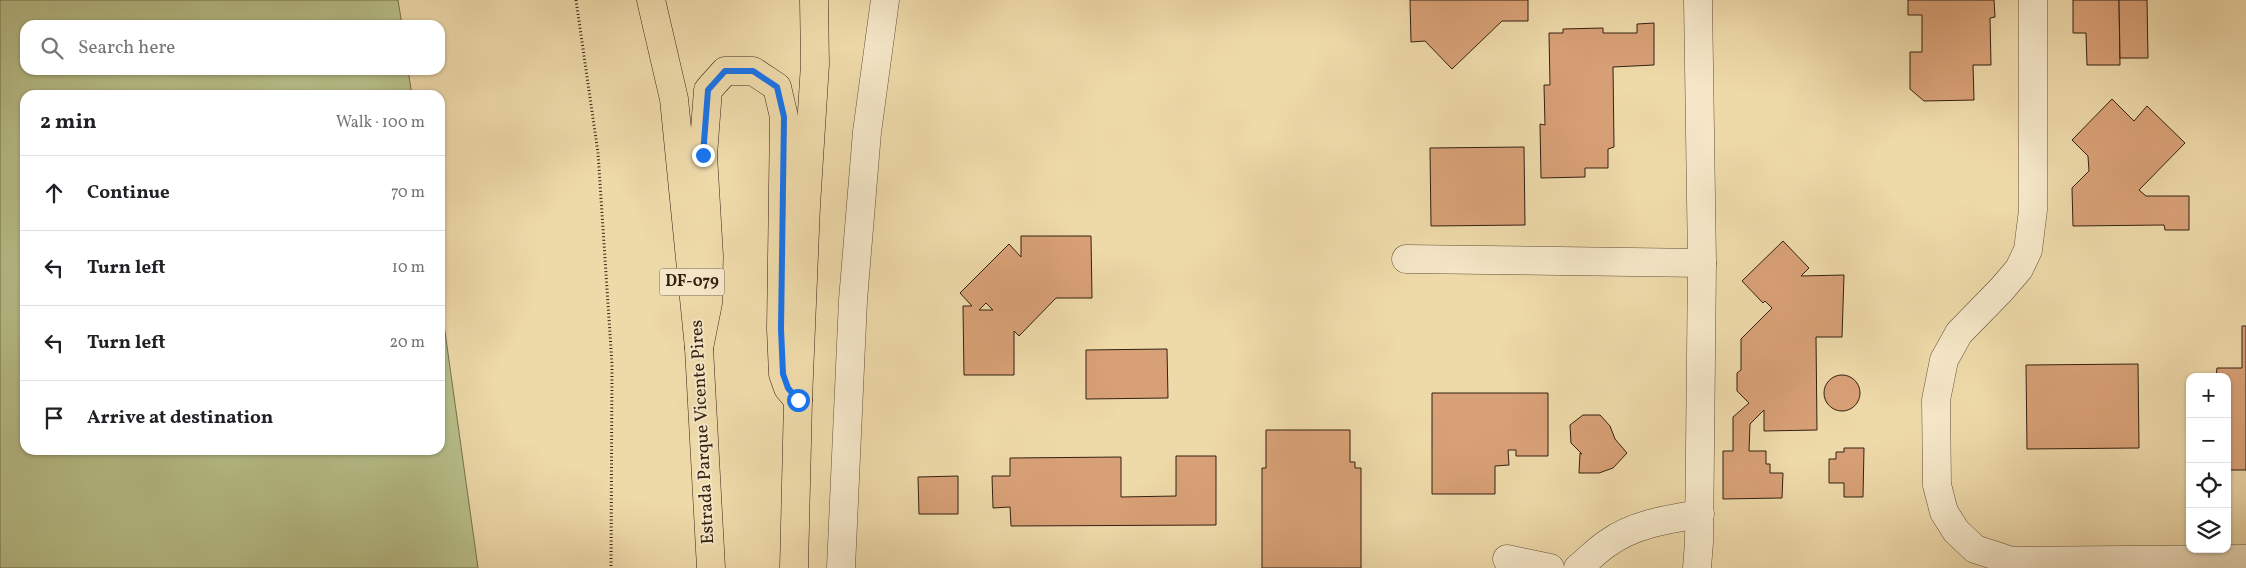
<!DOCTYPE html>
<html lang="en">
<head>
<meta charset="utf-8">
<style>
  body { margin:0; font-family:Vollkorn,serif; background:#f2f2f2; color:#202124 }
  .controls { position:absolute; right:15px; bottom:15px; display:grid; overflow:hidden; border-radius:10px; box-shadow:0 1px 4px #0004 }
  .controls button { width:45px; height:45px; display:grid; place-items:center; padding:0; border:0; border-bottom:1px solid #e0e0e0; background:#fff; color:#202124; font:25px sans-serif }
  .stop { position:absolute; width:15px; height:15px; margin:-11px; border:4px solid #1a73e8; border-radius:50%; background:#fff }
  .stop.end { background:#1a73e8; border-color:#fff; box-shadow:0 1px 5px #0008 }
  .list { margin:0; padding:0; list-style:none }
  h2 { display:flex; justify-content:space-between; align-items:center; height:65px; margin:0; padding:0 20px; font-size:21px }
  h2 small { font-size:16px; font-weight:400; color:#757577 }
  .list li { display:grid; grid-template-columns:32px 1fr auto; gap:15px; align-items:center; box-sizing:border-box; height:75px; padding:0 20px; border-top:1px solid #e0e0e0 }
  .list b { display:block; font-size:19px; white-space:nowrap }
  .list em { font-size:16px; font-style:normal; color:#757577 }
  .icon { flex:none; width:28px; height:28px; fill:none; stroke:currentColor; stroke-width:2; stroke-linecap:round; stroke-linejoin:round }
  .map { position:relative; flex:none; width:2246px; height:568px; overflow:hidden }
  .search { position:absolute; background:#fff; box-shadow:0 1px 4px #0004; left:20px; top:20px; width:425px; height:55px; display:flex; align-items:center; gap:12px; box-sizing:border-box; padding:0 18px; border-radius:15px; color:#757577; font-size:19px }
  .panel { position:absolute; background:#fff; box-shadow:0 1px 4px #0004; left:20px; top:90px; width:425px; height:365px; border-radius:15px }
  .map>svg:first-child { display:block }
</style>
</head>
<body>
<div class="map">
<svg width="2246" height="568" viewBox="0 0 2246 568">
  <rect width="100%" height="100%" fill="#eed9a9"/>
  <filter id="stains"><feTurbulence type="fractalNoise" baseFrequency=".004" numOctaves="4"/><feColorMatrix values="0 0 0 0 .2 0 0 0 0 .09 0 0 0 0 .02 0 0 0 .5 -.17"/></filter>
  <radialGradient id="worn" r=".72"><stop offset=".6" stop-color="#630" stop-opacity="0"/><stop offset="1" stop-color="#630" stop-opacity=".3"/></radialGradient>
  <polygon fill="#b7bf89" stroke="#76704e" points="0,0 398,0 402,25 25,25 25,70 408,70 412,95 25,95 25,450 440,450 440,296 478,568 0,568"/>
  <g fill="#d8a076" stroke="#342112" fill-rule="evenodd">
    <polygon points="1410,0 1528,0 1528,21 1502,21 1452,69 1425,41 1411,42"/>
    <polygon points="1908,0 1994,0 1995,17 1990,18 1991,65 1973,65 1974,100 1924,101 1910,89 1910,52 1922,52 1922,15 1908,15"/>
    <polygon points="2073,0 2119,0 2120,65 2087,65 2086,33 2073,33"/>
    <polygon points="2119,0 2147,0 2148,58 2120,58"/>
    <polygon points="1654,23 1654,65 1613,67 1614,147 1608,149 1608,168 1585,168 1585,177 1541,178 1540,124 1545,125 1544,85 1550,85 1549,33 1563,33 1563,29 1603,28 1603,33 1637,33 1637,24"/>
    <polygon points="2112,99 2134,121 2147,106 2185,143 2139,190 2146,196 2189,196 2189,230 2165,230 2164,225 2073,226 2072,188 2089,171 2088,156 2072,140"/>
    <polygon points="1524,147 1525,225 1431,226 1430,148"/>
    <path d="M1021,236H1091L1092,298H1056L1019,336L1014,331V375H964L963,306H972L960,293L1009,244L1021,257ZM986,303L993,310H979Z"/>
    <polygon points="1783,241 1809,268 1801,276 1844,275 1842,337 1816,337 1817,430 1764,431 1764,410 1750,424 1749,451 1766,451 1766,464 1770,464 1770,473 1783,473 1782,498 1723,499 1723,451 1733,451 1733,417 1749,403 1737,391 1737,373 1741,370 1741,339 1772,308 1765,301 1763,303 1742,281"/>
    <polygon points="2242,326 2246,326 2246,470 2227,470 2227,377 2216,377 2217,368 2242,368"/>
    <polygon points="1167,349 1168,398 1086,399 1086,350"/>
    <polygon points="2138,364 2139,448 2027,449 2026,365"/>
    <circle cx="1842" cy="393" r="18"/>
    <polygon points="1432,393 1548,393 1548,456 1516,456 1516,450 1508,450 1509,465 1495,466 1495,494 1432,494"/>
    <polygon points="1583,415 1600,415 1610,426 1615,439 1627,453 1613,468 1599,473 1579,473 1580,453 1582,454 1571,443 1570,425"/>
    <polygon points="1266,430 1350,430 1350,462 1355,462 1355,468 1361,468 1361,568 1262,568 1262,468 1266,468"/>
    <polygon points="1844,448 1864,448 1863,497 1844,497 1844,483 1829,483 1829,459 1836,459 1836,452 1844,452"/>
    <polygon points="1176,456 1216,456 1216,525 1011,526 1010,507 993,508 992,476 1010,476 1010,458 1121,457 1121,497 1176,496"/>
    <polygon points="958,476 958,514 919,514 918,477"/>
  </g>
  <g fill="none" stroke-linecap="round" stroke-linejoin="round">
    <defs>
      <g id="minor">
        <polyline points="2033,0 2033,210 2028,250 2019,269 2001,290 1959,333 1944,360 1936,400 1937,485 1944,512 1956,531 1975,549 2012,561 2246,559"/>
        <polyline points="1406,259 1702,263"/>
        <polyline points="1507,559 1550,568"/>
        <polyline points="841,568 853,300 867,132 885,0"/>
        <path d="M1578,568C1588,560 1597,550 1608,543C1634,524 1669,519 1700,514"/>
        <polyline points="1697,568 1699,542 1702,263 1698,0"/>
      </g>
      <g id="primary">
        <polyline points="651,0 674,99 699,348 711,568"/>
        <polyline points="699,348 708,303 709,256 703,155 708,90 725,71 753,71 777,87 784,117 781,329 783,374 788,388 798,400"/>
        <polyline points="794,568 798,400 806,206 815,64 814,0"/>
      </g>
    </defs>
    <use href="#minor" stroke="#624f38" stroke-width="29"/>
    <use href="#primary" stroke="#342112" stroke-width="29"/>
    <polyline stroke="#342112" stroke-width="3" stroke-dasharray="1 2.5" stroke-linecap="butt" points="576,0 598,153 612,364 611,568"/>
    <use href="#minor" stroke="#f4e6c7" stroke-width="28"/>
    <use href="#primary" stroke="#eed9a9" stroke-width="28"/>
  </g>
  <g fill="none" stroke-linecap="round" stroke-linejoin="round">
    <polyline stroke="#1a73e8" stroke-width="6" points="703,155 708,90 725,71 753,71 777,87 784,117 781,329 783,374 788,388 798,400"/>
  </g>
  <g text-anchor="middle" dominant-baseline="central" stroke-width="4" stroke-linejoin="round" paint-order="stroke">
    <rect fill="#f4e6c7" stroke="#6e5c48" stroke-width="1" x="659.5" y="268.5" width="65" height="27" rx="4"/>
    <g font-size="16" font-weight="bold" fill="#342112">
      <text x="692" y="282">DF-079</text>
    </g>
    <g font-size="18" fill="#342112" stroke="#f4e6c7">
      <text transform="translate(703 432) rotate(-93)">Estrada Parque Vicente Pires</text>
    </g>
  </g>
  <rect width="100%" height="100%" filter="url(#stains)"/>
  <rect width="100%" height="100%" fill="url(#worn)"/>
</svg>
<div class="controls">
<button>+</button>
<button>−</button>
<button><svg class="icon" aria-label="locate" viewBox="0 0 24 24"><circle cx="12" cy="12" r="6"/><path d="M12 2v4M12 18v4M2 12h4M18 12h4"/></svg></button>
<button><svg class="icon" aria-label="layers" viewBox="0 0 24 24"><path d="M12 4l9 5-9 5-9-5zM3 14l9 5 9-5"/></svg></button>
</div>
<div class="stop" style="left:798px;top:400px"></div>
<div class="stop end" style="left:703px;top:155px"></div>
<div class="search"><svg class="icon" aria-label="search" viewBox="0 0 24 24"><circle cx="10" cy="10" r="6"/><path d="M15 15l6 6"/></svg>Search here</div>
<section class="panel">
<h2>2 min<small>Walk · 100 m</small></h2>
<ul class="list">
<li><svg class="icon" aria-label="ahead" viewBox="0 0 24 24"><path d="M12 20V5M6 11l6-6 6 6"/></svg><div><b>Continue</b></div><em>70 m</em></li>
<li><svg class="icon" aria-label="left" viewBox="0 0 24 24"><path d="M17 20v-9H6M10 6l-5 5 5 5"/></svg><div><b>Turn left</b></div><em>10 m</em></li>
<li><svg class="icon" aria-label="left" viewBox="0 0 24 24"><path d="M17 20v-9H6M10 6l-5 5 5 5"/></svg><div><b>Turn left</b></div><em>20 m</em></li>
<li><svg class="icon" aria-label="arrive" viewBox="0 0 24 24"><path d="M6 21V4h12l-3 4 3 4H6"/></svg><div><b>Arrive at destination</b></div></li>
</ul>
</section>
</div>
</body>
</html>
